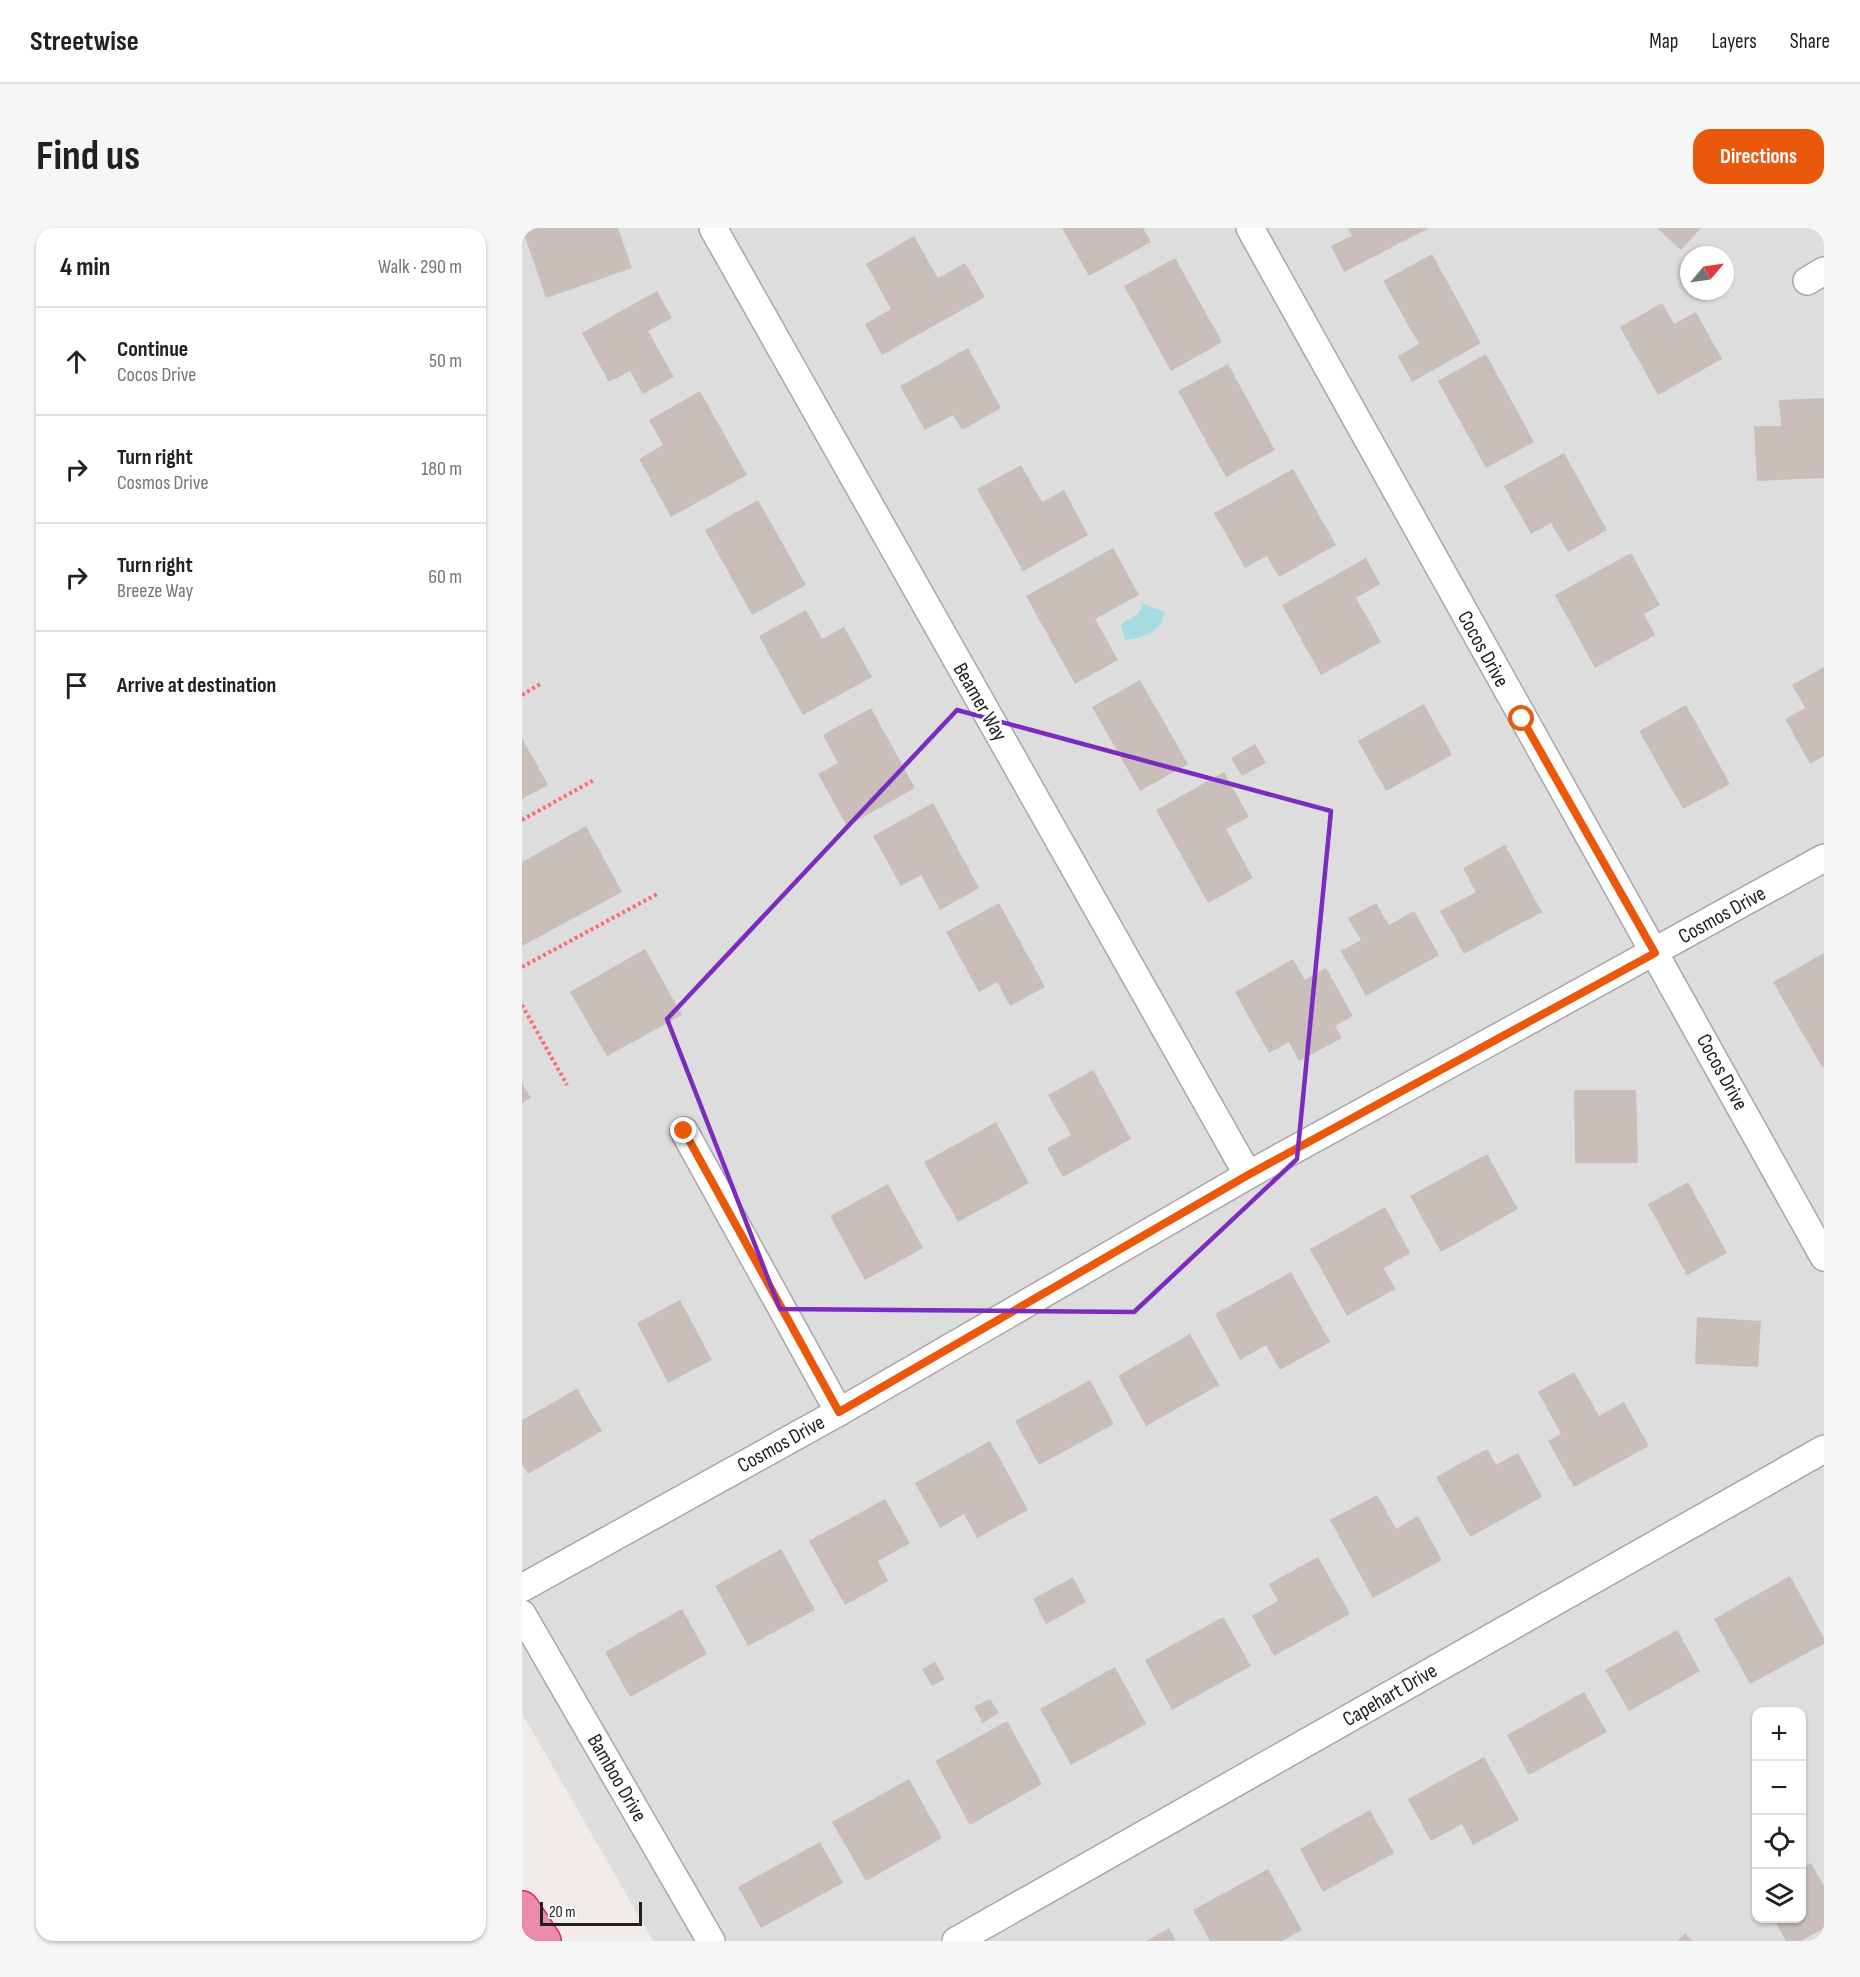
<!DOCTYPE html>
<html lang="en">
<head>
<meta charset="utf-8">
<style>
  body { margin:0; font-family:"Sofia Sans Condensed",sans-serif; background:#f6f6f6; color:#202124 }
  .controls { position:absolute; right:18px; bottom:18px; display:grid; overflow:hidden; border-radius:12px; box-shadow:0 2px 4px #0004 }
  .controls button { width:54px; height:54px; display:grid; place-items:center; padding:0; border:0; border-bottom:2px solid #e0e0e0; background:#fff; color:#202124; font:30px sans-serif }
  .compass { position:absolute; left:1158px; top:18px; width:54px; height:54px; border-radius:50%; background:#fff; box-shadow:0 2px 4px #0004; rotate:61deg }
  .scale { position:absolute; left:18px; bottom:15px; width:102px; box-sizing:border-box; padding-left:6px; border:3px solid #202020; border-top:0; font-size:16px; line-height:21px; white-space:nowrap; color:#202020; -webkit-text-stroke:4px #fff; paint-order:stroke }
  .stop { position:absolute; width:18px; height:18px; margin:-14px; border:4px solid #ea580c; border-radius:50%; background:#fff }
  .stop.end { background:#ea580c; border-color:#fff; box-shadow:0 2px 6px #0008 }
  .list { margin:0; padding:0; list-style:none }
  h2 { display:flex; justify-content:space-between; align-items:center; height:78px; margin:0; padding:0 24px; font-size:26px }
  h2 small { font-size:20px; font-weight:400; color:#757577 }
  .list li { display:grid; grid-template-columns:39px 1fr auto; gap:18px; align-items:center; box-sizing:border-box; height:108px; padding:0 24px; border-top:2px solid #e0e0e0 }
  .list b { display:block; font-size:22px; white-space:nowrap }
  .list p { margin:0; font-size:20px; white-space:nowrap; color:#757577 }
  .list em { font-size:20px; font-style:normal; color:#757577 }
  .icon { flex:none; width:33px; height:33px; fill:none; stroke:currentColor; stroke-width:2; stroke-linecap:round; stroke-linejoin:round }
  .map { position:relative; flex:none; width:1302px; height:1713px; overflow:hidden; border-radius:18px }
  header { display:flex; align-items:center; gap:36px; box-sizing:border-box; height:84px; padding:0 30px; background:#fff; border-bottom:2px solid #e0e0e0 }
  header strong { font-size:28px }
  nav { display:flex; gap:33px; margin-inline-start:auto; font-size:21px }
  .intro { display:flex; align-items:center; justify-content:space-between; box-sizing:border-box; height:144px; padding:0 36px }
  h1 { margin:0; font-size:42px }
  .button { padding:15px 27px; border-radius:18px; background:#ea580c; color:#fff; font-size:21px; font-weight:700 }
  main { display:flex; gap:36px; padding:0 36px }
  aside { flex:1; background:#fff; border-radius:18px; box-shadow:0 2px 4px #0004 }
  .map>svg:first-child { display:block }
</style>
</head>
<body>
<header>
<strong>Streetwise</strong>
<nav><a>Map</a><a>Layers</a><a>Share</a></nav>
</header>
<div class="intro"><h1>Find us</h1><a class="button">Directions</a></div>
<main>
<aside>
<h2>4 min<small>Walk · 290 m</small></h2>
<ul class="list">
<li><svg class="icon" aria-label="ahead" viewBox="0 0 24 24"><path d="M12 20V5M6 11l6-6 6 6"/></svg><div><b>Continue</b><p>Cocos Drive</p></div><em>50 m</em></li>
<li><svg class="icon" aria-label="right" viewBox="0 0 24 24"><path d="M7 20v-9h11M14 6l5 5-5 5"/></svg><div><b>Turn right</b><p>Cosmos Drive</p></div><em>180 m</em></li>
<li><svg class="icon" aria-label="right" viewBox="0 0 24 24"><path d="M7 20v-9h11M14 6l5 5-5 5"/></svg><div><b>Turn right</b><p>Breeze Way</p></div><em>60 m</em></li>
<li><svg class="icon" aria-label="arrive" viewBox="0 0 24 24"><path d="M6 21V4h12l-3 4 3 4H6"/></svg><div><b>Arrive at destination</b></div></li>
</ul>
</aside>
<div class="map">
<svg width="1302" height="1713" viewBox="0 0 1302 1713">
  <rect width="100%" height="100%" fill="#f1ece7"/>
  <path fill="#deddde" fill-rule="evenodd" d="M0,0H1302V1713H131L0,1485ZM1167,27H1203V63H1167ZM1234,1484H1280V1690H1234Z"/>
  <path fill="#a5dce1" d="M621,376L643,384C639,404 621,410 603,412L599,396L616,386Z"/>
  <g fill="#c9beb9">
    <polygon points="0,0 96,0 110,40 24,70"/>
    <polygon points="540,0 621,0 629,14 567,48"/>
    <polygon points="826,0 907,0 822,44 809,18 830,8"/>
    <polygon points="1135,0 1179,0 1159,22"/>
    <polygon points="392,8 416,50 443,35 463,69 360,127 343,96 369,81 344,36"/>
    <polygon points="910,26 959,115 890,154 876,128 897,116 861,53"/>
    <polygon points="653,30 700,114 649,143 602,58"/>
    <polygon points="135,63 150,90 126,103 152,149 121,166 108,143 87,154 60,105"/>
    <polygon points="1140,75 1152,96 1174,84 1200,131 1136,167 1098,99"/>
    <polygon points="446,120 479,180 440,202 431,187 403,202 378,158"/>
    <polygon points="964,126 1012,214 964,240 916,153"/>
    <polygon points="706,136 753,222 704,249 656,163"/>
    <polygon points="178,163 225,247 149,289 117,231 141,217 127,192"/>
    <polygon points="1302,170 1302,250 1235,253 1232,198 1259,198 1257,172"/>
    <polygon points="1042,225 1085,302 1046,324 1029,295 1009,306 982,258"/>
    <polygon points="499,237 520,274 542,262 566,307 501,343 455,261"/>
    <polygon points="771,241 814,317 757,349 745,328 723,340 692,285"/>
    <polygon points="236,272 284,357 230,387 183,302"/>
    <polygon points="591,320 617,367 573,391 596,432 553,456 504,368"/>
    <polygon points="1109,325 1138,377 1122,386 1133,407 1073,440 1033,367"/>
    <polygon points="844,330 858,356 834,370 859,414 799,447 760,377"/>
    <polygon points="284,382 300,411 322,399 350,449 281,487 237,408"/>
    <polygon points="1302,439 1302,528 1288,536 1263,491 1283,480 1270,457"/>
    <polygon points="618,452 666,536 618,563 570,479"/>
    <polygon points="902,476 930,527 864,563 836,513"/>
    <polygon points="1164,477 1208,556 1161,581 1117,503"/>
    <polygon points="349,480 393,560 325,598 296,546 316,535 301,507"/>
    <polygon points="0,510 26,557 0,571"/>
    <polygon points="733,516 744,535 720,548 709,530"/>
    <polygon points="702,544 727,589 704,601 731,650 686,675 634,582"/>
    <polygon points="411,575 457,660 418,682 399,647 379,658 351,608"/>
    <polygon points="64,598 100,664 0,718 0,634"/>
    <polygon points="983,617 1020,684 942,726 918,683 954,664 941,640"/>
    <polygon points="477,675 523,759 488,778 475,754 457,764 424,704"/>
    <polygon points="854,675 867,697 892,683 917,727 844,768 819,723 839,712 826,690"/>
    <polygon points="123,721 160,787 85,828 48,764"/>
    <polygon points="1302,725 1302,838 1300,839 1251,754"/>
    <polygon points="771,731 783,752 804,740 831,788 813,798 820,810 777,833 767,814 747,825 713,764"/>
    <polygon points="571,842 609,911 541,949 525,920 549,907 526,867"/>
    <polygon points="0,855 9,870 0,875"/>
    <polygon points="1052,862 1114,862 1116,935 1053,935"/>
    <polygon points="474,894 507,955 436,994 402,934"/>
    <polygon points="965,926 996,981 919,1024 888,968"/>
    <polygon points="1166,954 1205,1025 1165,1047 1126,976"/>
    <polygon points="366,956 401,1020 343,1052 308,988"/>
    <polygon points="863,979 888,1025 862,1040 873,1061 825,1088 788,1021"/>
    <polygon points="769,1044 808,1114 758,1142 744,1117 718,1132 693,1086"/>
    <polygon points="158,1072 190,1132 146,1155 115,1095"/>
    <polygon points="1175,1089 1239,1093 1236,1139 1173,1136"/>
    <polygon points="668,1106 697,1157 624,1198 596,1148"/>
    <polygon points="1052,1144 1077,1188 1102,1174 1127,1218 1052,1259 1026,1213 1039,1206 1016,1164"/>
    <polygon points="568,1152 592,1196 517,1237 493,1193"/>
    <polygon points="55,1161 80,1203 6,1246 0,1236 0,1192"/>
    <polygon points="468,1213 506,1282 455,1310 442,1286 418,1300 393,1255"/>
    <polygon points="965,1221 974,1237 996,1225 1020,1269 948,1309 914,1249"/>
    <polygon points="855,1267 874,1301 896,1288 920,1332 851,1370 808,1292"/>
    <polygon points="363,1271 388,1315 356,1333 366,1353 323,1377 287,1313"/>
    <polygon points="259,1321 293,1382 226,1418 193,1358"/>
    <polygon points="796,1329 828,1386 752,1428 730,1388 756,1373 747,1356"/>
    <polygon points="1268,1348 1302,1410 1302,1416 1228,1456 1192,1391"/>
    <polygon points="551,1349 564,1374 524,1396 511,1371"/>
    <polygon points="160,1381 185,1426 108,1469 83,1424"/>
    <polygon points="701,1389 729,1438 650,1482 623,1432"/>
    <polygon points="1155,1402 1178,1443 1107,1483 1083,1442"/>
    <polygon points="413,1434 423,1451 410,1458 400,1441"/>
    <polygon points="593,1439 624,1496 549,1537 518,1481"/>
    <polygon points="1062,1464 1085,1504 1007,1547 985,1507"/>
    <polygon points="468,1471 477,1485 461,1495 452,1479"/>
    <polygon points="485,1493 520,1556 448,1597 413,1533"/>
    <polygon points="962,1529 997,1592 951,1617 940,1596 909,1613 886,1571"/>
    <polygon points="387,1551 420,1610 344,1653 310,1594"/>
    <polygon points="848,1582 872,1625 801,1664 778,1621"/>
    <polygon points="298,1614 321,1655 239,1700 216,1659"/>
    <polygon points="1289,1635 1302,1658 1302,1700 1279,1713 1264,1713 1251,1690 1280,1690 1280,1640"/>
    <polygon points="746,1641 780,1702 760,1713 688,1713 671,1682"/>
    <polygon points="647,1700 654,1713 624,1713"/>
    <polygon points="1163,1705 1171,1713 1156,1713"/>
  </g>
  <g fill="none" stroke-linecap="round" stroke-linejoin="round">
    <defs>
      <g id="street">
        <polyline points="191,0 726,947"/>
        <polyline points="728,0 1302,1029"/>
        <polyline points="1285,53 1302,43"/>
        <polyline points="162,903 317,1184"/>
        <polyline points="0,1360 317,1184 726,947 1302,630"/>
        <polyline points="0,1386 189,1713"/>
        <polyline points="434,1713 1302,1221"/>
      </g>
      <polyline id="highway" points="0,1680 22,1713"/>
    </defs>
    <use href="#street" stroke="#a7a7a7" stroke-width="30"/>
    <use href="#highway" stroke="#e31f7f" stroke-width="36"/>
    <g stroke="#ff6a70" stroke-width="4" stroke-dasharray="3 3" stroke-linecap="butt">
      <polyline points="0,467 20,455"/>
      <polyline points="0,592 72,552"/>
      <polyline points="0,739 137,665"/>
      <polyline points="0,777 45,857"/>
    </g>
    <use href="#street" stroke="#fff" stroke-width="27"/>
    <use href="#highway" stroke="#eb8cab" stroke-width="33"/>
  </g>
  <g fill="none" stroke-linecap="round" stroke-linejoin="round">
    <polyline stroke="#ea580c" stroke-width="8" points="162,903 317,1184 726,947 1133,725 1000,491"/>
  </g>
  <path fill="none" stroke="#7b2cbf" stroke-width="4.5" stroke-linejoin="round" d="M435,482L809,583L775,931L612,1084L258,1081L145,791Z"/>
  <g text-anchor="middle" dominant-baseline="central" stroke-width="4.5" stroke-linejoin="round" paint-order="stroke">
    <g font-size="21" fill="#202020" stroke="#fff">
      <text transform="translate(961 421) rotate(61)">Cocos Drive</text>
      <text transform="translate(458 474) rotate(60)">Beamer Way</text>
      <text transform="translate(1200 687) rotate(-29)">Cosmos Drive</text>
      <text transform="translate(1200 844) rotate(61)">Cocos Drive</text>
      <text transform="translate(259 1216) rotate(-29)">Cosmos Drive</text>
      <text transform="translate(868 1467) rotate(-30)">Capehart Drive</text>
      <text transform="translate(95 1550) rotate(60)">Bamboo Drive</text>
    </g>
  </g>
</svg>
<div class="controls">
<button>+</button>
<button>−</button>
<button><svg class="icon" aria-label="locate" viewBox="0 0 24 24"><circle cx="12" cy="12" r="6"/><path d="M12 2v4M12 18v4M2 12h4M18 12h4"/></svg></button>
<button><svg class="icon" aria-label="layers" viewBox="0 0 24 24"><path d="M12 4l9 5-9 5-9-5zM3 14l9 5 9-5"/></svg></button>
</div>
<svg class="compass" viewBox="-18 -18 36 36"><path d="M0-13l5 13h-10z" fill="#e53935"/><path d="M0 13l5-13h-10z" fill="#757577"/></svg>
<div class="scale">20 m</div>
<div class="stop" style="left:1000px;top:491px"></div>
<div class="stop end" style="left:162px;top:903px"></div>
</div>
</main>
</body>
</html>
